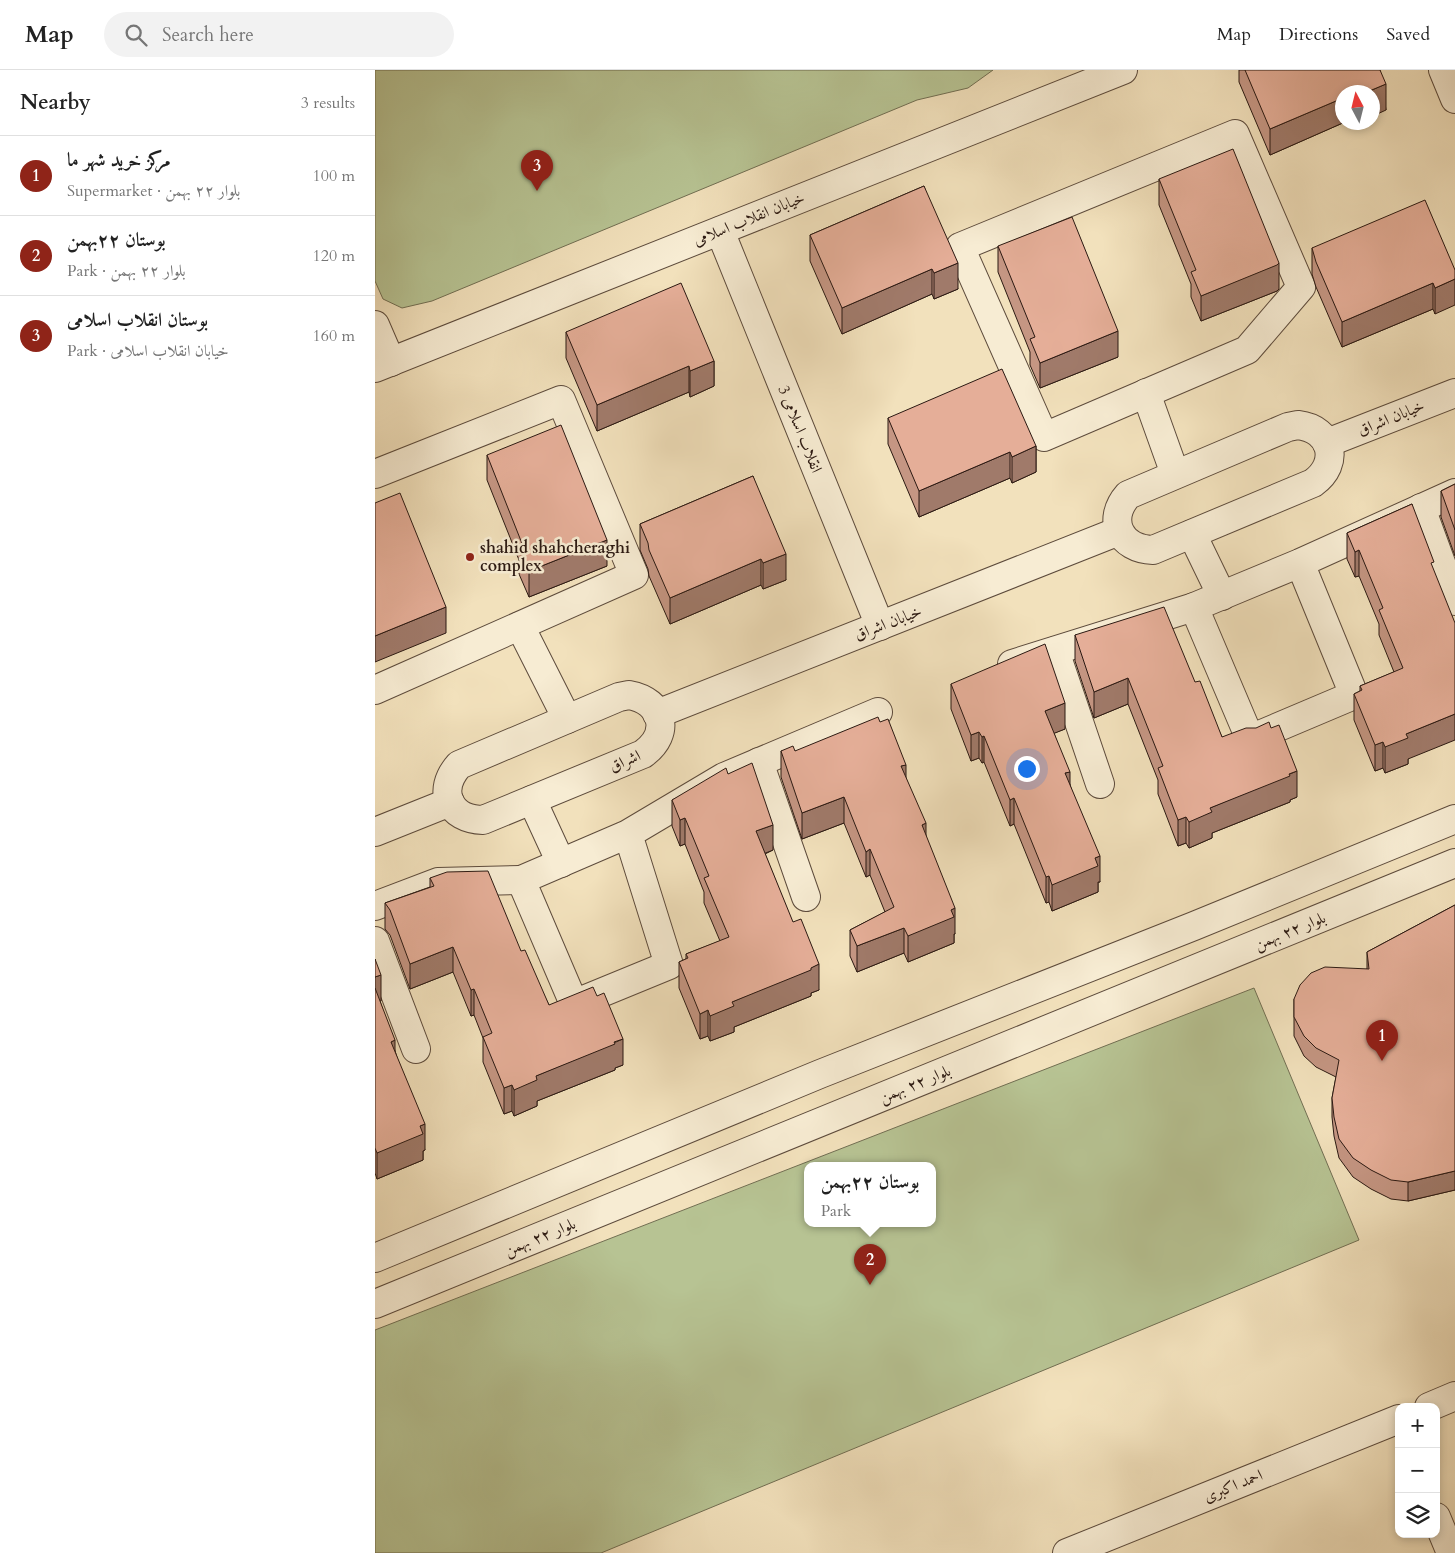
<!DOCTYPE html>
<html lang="en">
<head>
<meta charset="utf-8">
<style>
  body { margin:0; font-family:Cardo,Amiri,serif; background:#f2f2f2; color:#222 }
  .controls { position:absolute; right:15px; bottom:15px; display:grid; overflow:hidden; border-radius:10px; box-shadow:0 2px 8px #0003 }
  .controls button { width:45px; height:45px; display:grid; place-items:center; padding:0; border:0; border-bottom:1px solid #e0e0e0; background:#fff; color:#222; font:25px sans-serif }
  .compass { position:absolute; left:960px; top:15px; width:45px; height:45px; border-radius:50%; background:#fff; box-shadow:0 2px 8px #0003; rotate:353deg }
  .you { position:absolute; left:651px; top:698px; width:18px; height:18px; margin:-12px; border:4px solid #fff; border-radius:50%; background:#1a73e8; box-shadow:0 0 0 8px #1a73e833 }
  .badge { display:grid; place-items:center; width:32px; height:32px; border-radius:50%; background:#8f2418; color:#fff; font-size:16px; font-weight:700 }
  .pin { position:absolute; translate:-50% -41px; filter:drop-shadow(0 1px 2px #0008) }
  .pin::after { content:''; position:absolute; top:26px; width:18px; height:15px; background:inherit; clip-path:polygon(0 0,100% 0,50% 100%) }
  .popup { position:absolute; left:429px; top:1092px; width:132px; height:65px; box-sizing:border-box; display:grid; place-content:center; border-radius:10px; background:#fff; filter:drop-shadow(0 1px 4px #0005); font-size:16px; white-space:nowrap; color:#767676 }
  .popup b { font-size:19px; color:#222 }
  .popup::after { content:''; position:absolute; left:50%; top:100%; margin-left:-10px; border:10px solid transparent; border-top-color:#fff }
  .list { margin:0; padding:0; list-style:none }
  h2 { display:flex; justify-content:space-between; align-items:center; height:65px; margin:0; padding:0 20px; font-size:21px }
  h2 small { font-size:16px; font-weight:400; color:#767676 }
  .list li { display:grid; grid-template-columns:32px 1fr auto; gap:15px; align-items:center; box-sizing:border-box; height:80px; padding:0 20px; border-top:1px solid #e0e0e0 }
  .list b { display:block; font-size:19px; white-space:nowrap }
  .list p { margin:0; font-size:16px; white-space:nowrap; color:#767676 }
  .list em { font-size:16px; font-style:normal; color:#767676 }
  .icon { flex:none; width:28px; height:28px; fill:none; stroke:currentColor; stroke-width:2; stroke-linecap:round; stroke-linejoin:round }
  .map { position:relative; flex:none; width:1080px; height:1483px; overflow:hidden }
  header { display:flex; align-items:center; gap:30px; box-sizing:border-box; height:70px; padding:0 25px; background:#fff; border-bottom:1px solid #e0e0e0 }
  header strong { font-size:24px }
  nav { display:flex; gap:28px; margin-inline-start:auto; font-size:18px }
  .search { width:350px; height:45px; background:#f2f2f2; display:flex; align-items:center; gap:12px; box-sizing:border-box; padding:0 18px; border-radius:28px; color:#767676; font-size:19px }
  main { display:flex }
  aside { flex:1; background:#fff }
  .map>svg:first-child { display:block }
</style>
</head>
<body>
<header>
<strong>Map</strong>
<div class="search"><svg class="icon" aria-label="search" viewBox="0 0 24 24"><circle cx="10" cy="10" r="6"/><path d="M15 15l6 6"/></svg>Search here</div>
<nav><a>Map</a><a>Directions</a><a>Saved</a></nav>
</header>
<main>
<aside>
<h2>Nearby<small>3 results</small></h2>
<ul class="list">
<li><span class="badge">1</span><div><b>مرکز خرید شهر ما</b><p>Supermarket · بلوار ۲۲ بهمن</p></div><em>100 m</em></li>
<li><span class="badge">2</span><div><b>بوستان ۲۲بهمن</b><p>Park · بلوار ۲۲ بهمن</p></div><em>120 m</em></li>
<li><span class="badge">3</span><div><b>بوستان انقلاب اسلامی</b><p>Park · خیابان انقلاب اسلامی</p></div><em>160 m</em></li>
</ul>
</aside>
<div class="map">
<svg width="1080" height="1483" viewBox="0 0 1080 1483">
  <rect width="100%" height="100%" fill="#f2e1bc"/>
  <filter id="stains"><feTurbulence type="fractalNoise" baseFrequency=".004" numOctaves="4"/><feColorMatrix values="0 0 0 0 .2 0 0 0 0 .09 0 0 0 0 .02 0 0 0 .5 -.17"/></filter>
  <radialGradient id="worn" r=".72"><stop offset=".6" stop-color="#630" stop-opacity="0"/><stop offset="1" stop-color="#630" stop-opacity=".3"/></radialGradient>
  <g fill="#b7c393" stroke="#716e52" fill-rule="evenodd">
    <polygon points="0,0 618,0 593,18 542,30 57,231 27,238 8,229 0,211"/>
    <path d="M879,918L984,1170L226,1483H0V1260ZM432,1096H558V1154H432Z"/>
  </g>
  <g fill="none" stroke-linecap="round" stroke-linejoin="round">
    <defs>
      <g id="minor">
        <polyline points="1068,0 1080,29"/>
        <polygon points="860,64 926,217 872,280 669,367 585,177"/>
        <polyline points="345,161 505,556"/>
        <polyline points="0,255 16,292"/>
        <polyline points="0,298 748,0"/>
        <polyline points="771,323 800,404"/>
        <path d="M923,355C957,359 966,393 938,413L778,480C745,479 731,450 753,425L913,357Z"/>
        <polyline points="952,373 1080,323"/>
        <polyline points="0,404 186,330 259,505 0,620"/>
        <polyline points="1046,438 1080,531"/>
        <polyline points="817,464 847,526"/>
        <polyline points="925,493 979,625 875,669 819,537 925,493 1080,423"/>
        <polyline points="145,556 192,649"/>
        <polyline points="680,581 725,714"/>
        <polyline points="637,594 819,537"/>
        <path d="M254,625C288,631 297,663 268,684L108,750C74,749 61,721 84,695L244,627Z"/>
        <polyline points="282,644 744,461"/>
        <polyline points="384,692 431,827"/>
        <polyline points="157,730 186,793"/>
        <polyline points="0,762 75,732"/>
        <polyline points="253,764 294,895 199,934 146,810 253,764 349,707 503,642"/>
        <polyline points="0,836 63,812 146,810"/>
        <polyline points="0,871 41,979"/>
        <polyline points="0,1188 445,1004 819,856 1080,749"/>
        <polyline points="0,1234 1080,793"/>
        <polyline points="1054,1337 1080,1326"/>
        <polyline points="1061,1447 1076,1483"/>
        <polyline points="692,1483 1024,1349"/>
      </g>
    </defs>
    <use href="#minor" stroke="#5d4b3c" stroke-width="30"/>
    <use href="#minor" stroke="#f7ecd3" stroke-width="28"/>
  </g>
  <g fill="#c59683" stroke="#2b1912">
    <polygon points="864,0 1005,0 1011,40 998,22 968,22 968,52 970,52 895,85 864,12"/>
    <polygon points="784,109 904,219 902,221 826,251 816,227 816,214 784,135"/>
    <polygon points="549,116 583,219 559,229 557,224 467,264 435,191 435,165"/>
    <polygon points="623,176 743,287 665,318 655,295 655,282 623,202"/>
    <polygon points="937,178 1080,200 1060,244 1058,239 967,277 941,217 937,204"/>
    <polygon points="191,262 339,291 339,316 315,327 314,322 222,361 191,288"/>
    <polygon points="513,348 661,376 661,402 637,413 635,408 544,447 513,374"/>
    <polygon points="112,385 232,496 154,527 144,504 144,490 112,410"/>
    <polygon points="378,406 411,510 388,519 386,515 295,554 274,506 273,499 265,480 265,454"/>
    <polygon points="1080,414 1080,486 1066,447 1066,421"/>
    <polygon points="1037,434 1033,694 1010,703 1008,698 1000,701 979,650 979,624 985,621 985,616 1019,602 1004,565 1004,554 984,506 980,507 972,489 972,463"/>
    <polygon points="700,565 820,612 847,667 922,727 915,730 915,732 837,763 837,768 814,778 811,773 803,776 783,724 783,710 753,634 719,648 700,591"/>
    <polygon points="576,614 690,659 679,663 725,812 723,812 723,822 677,841 674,832 671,833 639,754 635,756 609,692 607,693 604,688 596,691 576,639"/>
    <polygon points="406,681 420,681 531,708 551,766 580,864 579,864 579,873 533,892 529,883 482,902 475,886 475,860 510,842 495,805 491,807 469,753 427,769 406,707"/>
    <polygon points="353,704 398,780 390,784 444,920 436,923 436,926 359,957 359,962 335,971 333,966 325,969 304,918 304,892 311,889 311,884 345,871 329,833 329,822 310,774 305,776 297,756 297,730"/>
    <polygon points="55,808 146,881 174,935 248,995 240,998 240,1000 162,1031 162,1036 139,1046 137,1041 129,1044 108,992 108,968 99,945 96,946 78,902 35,919 15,865 10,859 10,833 55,817"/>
    <polygon points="1080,835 1080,1120 1033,1131 1016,1129 996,1119 978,1107 964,1088 959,1066 957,1047 957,1028 961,1007 941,997 929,986 919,966 919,929 992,899 992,882"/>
    <polygon points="0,889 6,931 5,931 50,1080 48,1081 48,1090 2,1109 0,1103"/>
  </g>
  <g fill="#a07a6a" stroke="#2b1912">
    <polygon points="1011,14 1011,40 998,46 998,22 992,22"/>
    <polygon points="968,28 968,52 970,52 895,85 895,59"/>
    <polygon points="583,193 583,219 559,229 559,203"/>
    <polygon points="904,193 904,219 902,221 826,251 826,226"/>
    <polygon points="557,199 557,224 467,264 467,238"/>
    <polygon points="1080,209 1080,235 1060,244 1060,218"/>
    <polygon points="1058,213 1058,239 967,277 967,252"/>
    <polygon points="743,261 743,287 665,318 665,293"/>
    <polygon points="339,291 339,316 315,327 315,301"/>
    <polygon points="314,296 314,322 222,361 222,335"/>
    <polygon points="661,376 661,402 637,413 637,387"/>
    <polygon points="635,382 635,408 544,447 544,421"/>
    <polygon points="232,470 232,496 154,527 154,501"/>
    <polygon points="984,480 984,506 980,507 980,482"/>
    <polygon points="411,484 411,510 388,519 388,493"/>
    <polygon points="386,489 386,515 295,554 295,528"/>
    <polygon points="71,537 71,563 0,592 0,566"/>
    <polygon points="753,608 753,634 719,648 719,622"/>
    <polygon points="690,633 690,659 670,667 670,641"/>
    <polygon points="1080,644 1080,670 1033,689 1033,694 1010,703 1010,677 1031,664"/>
    <polygon points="604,662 604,688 596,691 596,665"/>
    <polygon points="609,666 609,692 607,693 607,667"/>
    <polygon points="1008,672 1008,698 1000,701 1000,675"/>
    <polygon points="531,695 531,720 526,696"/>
    <polygon points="922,701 922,727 915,730 915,732 837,763 837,768 814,778 814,752 835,738"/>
    <polygon points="695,702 695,728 690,703"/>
    <polygon points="469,727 469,753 427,769 427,743"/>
    <polygon points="639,728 639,754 635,756 635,730"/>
    <polygon points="811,747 811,773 803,776 803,750"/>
    <polygon points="310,748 310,774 305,776 305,750"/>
    <polygon points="551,753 551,779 547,755"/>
    <polygon points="398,755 398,780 381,787 381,761"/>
    <polygon points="495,779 495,805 491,807 491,782"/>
    <polygon points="725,786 725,812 723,812 723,822 677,841 677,815 720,788"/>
    <polygon points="674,806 674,832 671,833 671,807"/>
    <polygon points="580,838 580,864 579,864 579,873 533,892 533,866 576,840"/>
    <polygon points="529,858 529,883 482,902 482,876"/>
    <polygon points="78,877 78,902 35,919 35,894"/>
    <polygon points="444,894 444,920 436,923 436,926 359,957 359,962 335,971 335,946 357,932"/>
    <polygon points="6,905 6,931 0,933 0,907"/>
    <polygon points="99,919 99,945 96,946 96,920"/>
    <polygon points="333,940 333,966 325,969 325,944"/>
    <polygon points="248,969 248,995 240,998 240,1000 162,1031 162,1036 139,1046 139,1020 161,1006"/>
    <polygon points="20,970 20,996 16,972"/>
    <polygon points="137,1015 137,1041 129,1044 129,1018"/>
    <polygon points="50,1054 50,1080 48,1081 48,1090 2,1109 2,1083 45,1056"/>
    <polygon points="1080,1101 1080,1120 1033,1131 1033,1112"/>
  </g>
  <g fill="#e5ae98" stroke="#2b1912">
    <polygon points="870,0 1005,0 1011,14 992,22 987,22 986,20 980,22 968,22 968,28 895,59"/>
    <polygon points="858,79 904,193 902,195 826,226 816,202 821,200 784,109"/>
    <polygon points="549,116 583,193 559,203 557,199 467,238 435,165"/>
    <polygon points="1050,130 1080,200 1080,209 1060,218 1058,213 967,252 941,192 937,178"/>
    <polygon points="697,147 743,261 665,293 655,269 660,267 623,176"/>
    <polygon points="306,213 339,291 315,301 314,296 222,335 191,262"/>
    <polygon points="627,299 661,376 637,387 635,382 544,421 513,348"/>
    <polygon points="186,355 232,470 154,501 144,478 148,476 112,385"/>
    <polygon points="378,406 411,484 388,493 386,489 295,528 274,480 273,473 265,454"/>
    <polygon points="1080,414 1080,460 1066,421"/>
    <polygon points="25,423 71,537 0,566 0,433"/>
    <polygon points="1037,434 1059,492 1056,493 1080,553 1080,644 1031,664 1033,668 1010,677 1008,672 1000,675 979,624 987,620 985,616 1028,598 1004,540 1008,538 984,480 980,482 972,463"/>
    <polygon points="789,537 820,612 825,611 847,667 871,658 881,658 894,652 896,658 904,655 922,701 914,704 915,706 835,738 837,742 814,752 811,747 803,750 783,698 788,696 753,608 719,622 700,565"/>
    <polygon points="670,574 690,633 670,641 695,702 690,703 725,786 720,788 723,796 677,815 674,806 671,807 639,728 635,730 609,666 607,667 604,662 596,665 576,614"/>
    <polygon points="503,647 505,652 513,649 531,695 526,696 551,753 547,755 580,838 576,840 579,847 533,866 529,858 482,876 475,860 519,837 495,779 491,782 469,727 427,743 406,681 418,676 420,681"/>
    <polygon points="377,693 398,755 381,761 418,852 426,849 444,894 436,898 436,900 357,932 359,936 335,946 333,940 325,944 304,892 313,888 311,884 354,867 329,808 334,806 310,748 305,750 297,730 351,698 353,704"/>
    <polygon points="113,801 146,881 150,880 174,935 218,917 222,926 229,923 248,969 239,972 240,974 161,1006 162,1010 139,1020 137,1015 129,1018 108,967 117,963 99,919 96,920 78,877 35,894 15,840 10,833 59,816 55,808 72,802"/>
    <polygon points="1080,835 1080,1101 1033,1112 1016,1110 996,1100 978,1088 964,1069 959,1047 957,1028 964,990 941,978 929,966 919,947 919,929 925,915 936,903 950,897 994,899 992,882"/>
    <polygon points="0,889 6,905 0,907"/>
    <polygon points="0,918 20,970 16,972 50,1054 45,1056 48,1064 2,1083 0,1078"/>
  </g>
  <circle fill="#8f2418" stroke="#f7ecd3" stroke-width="2" cx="95" cy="487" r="5"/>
  <g text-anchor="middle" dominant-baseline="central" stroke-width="5" stroke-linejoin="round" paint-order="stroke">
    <g font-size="16" fill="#2b1912" stroke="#f7ecd3">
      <text transform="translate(374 149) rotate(-22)">خیابان انقلاب اسلامی</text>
      <text transform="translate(1016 348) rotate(-22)">خیابان اشراق</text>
      <text transform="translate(425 359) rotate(68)">انقلاب اسلامی 3</text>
      <text transform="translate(513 553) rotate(-21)">خیابان اشراق</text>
      <text transform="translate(250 691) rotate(-24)">اشراق</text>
      <text transform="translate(915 861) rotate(-22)">بلوار ۲۲ بهمن</text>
      <text transform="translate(540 1014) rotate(-22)">بلوار ۲۲ بهمن</text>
      <text transform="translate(165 1167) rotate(-22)">بلوار ۲۲ بهمن</text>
      <text transform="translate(858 1416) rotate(-22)">احمد اکبری</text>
    </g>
    <g font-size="16" font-weight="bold" fill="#2b1912" stroke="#f7ecd3" text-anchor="start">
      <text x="105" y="478">shahid shahcheraghi<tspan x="105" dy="18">complex</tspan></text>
    </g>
  </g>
  <rect width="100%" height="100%" filter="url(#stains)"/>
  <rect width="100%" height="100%" fill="url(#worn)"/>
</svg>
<div class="controls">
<button>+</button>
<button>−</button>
<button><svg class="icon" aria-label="layers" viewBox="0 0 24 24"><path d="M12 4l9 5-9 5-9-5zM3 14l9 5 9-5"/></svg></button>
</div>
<svg class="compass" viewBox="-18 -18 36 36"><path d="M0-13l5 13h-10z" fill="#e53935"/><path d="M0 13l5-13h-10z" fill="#767676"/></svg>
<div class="you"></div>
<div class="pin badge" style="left:1007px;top:991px">1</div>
<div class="pin badge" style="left:495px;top:1215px">2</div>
<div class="popup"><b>بوستان ۲۲بهمن</b>Park</div>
<div class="pin badge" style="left:162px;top:121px">3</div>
</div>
</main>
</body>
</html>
